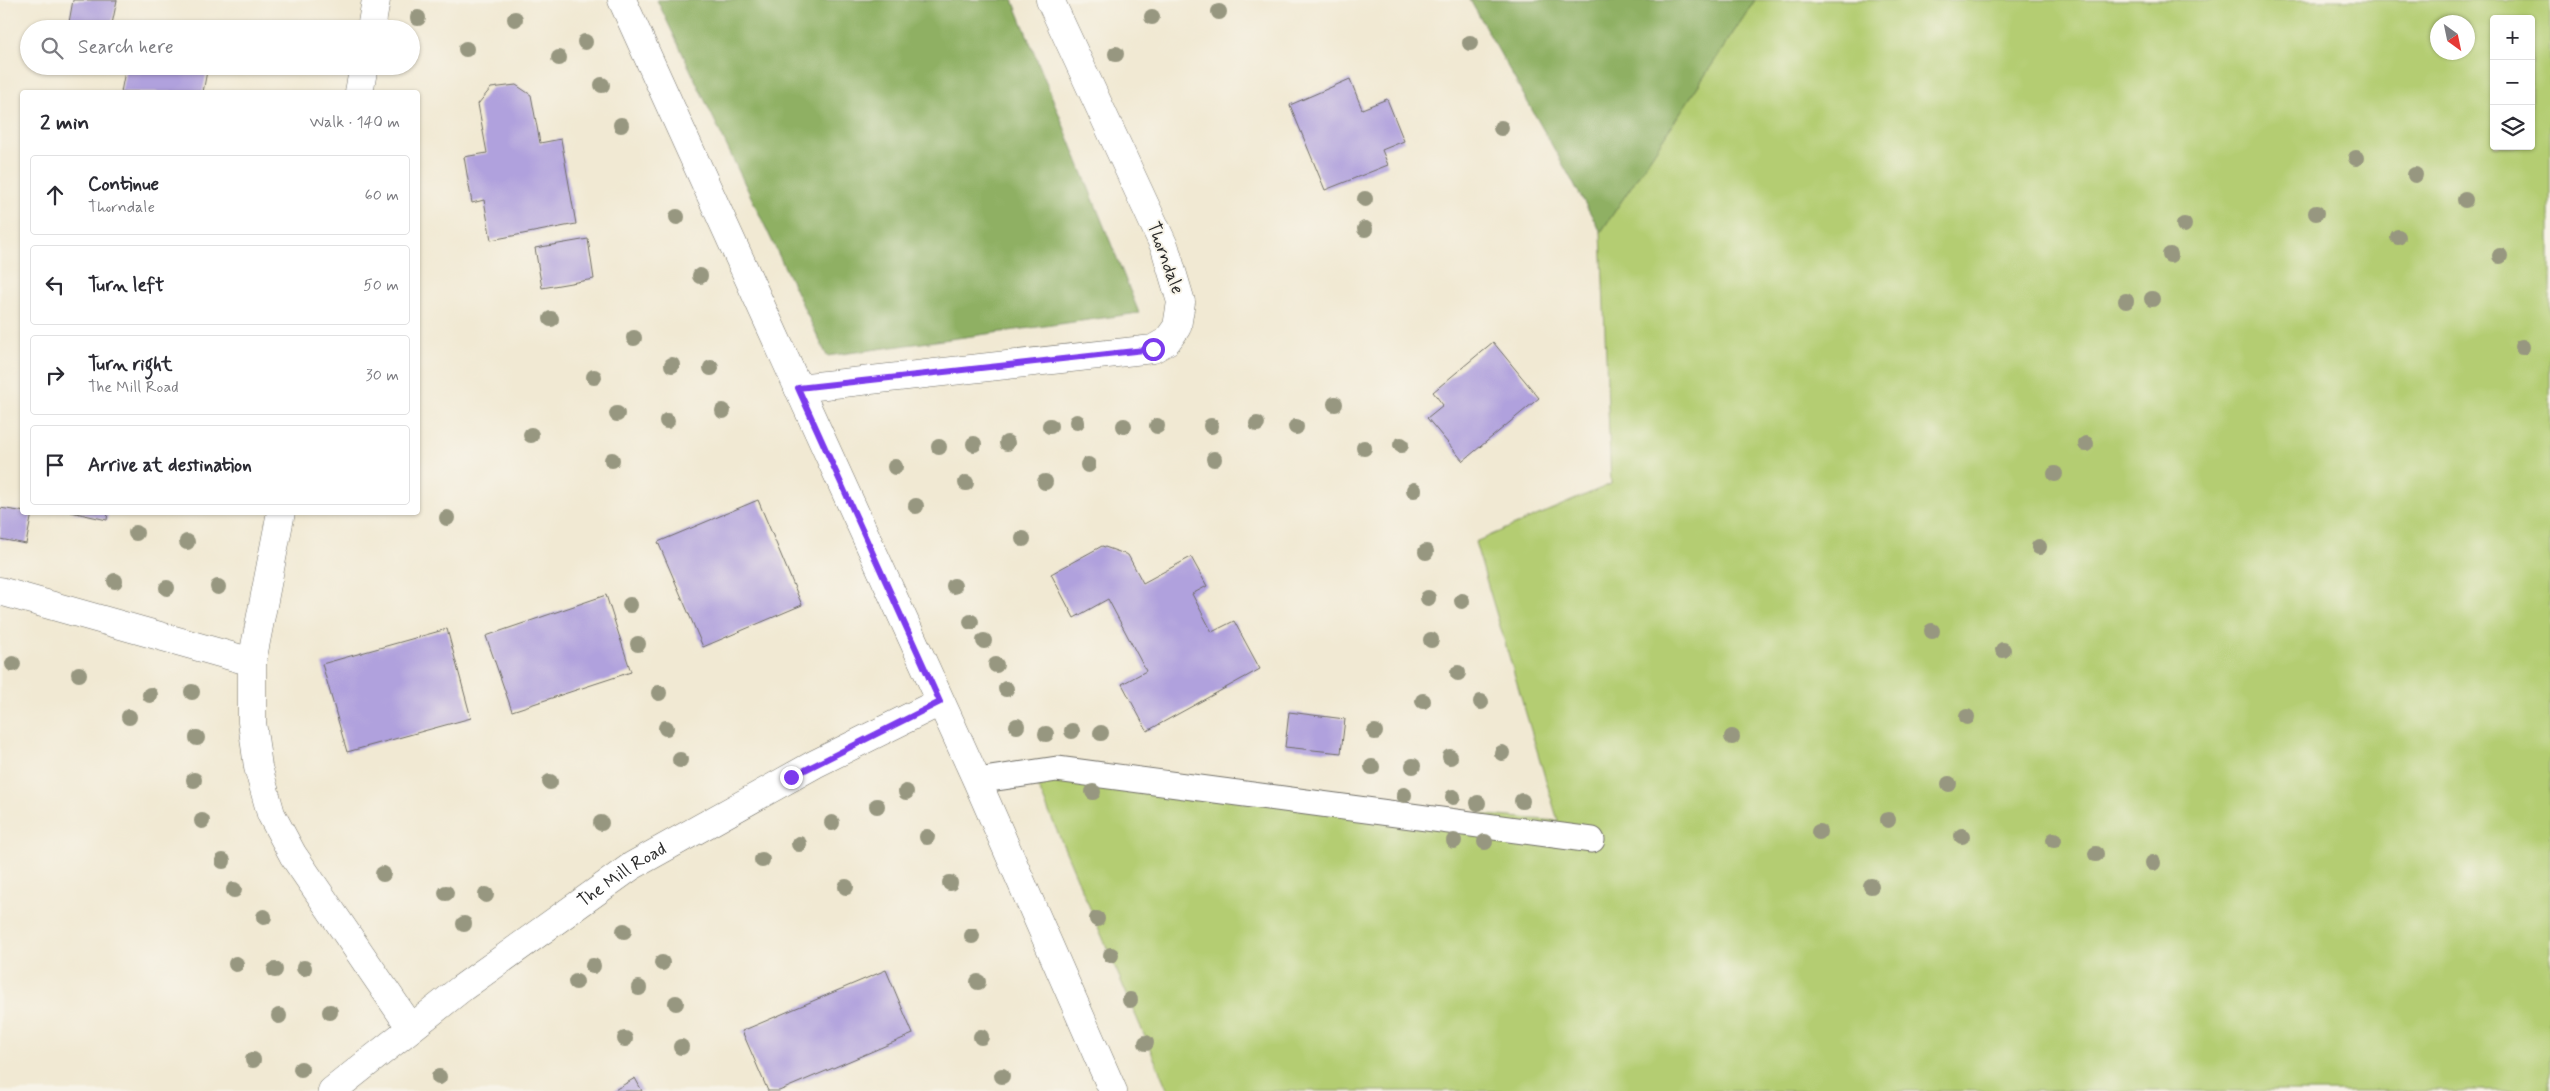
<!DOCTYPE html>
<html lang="en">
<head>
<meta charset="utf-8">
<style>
  body { margin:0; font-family:Mynerve,sans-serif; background:#f2f2f3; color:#2b2b33 }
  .controls { position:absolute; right:15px; top:15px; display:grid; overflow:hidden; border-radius:5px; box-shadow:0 1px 4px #0004 }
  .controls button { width:45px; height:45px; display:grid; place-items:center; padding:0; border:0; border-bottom:1px solid #e1e1e2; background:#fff; color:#2b2b33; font:25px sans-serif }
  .compass { position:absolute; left:2430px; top:15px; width:45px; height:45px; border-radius:50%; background:#fff; box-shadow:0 1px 4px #0004; rotate:147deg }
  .stop { position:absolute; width:15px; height:15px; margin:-11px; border:4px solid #7c3aed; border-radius:50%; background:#fff }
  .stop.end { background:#7c3aed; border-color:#fff; box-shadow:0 1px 5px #0008 }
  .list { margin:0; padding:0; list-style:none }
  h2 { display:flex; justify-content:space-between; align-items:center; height:65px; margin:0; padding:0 20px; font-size:21px }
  h2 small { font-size:16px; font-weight:400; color:#7c7c81 }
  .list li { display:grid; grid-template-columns:32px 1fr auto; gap:15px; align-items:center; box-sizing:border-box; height:80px; margin:0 10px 10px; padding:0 10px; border:1px solid #e1e1e2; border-radius:5px }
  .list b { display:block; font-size:19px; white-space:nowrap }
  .list p { margin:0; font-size:16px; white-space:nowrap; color:#7c7c81 }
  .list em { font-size:16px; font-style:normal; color:#7c7c81 }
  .icon { flex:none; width:28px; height:28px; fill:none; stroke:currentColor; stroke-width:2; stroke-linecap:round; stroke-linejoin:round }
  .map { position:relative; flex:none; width:2550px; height:1091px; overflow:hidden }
  .search { position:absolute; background:#fff; box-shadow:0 1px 4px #0004; left:20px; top:20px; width:400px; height:55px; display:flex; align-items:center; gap:12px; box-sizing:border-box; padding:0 18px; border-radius:28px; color:#7c7c81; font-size:19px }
  .panel { position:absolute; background:#fff; box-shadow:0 1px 4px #0004; left:20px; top:90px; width:400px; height:425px; border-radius:5px }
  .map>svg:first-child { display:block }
</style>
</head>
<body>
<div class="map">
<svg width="2550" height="1091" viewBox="0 0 2550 1091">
  <rect width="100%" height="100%" fill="#f7f3e8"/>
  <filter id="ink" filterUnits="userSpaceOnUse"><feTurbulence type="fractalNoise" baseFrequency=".02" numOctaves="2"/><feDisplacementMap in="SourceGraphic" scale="10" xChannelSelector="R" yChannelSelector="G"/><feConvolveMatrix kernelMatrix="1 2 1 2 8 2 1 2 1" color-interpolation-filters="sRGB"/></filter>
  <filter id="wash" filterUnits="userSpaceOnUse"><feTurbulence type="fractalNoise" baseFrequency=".0096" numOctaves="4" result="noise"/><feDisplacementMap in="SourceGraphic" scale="20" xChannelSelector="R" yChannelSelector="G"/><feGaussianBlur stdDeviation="1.12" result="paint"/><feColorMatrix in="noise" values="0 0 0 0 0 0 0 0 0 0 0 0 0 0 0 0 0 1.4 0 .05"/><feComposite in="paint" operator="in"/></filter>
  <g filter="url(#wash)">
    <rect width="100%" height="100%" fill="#f1e9d3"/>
    <path fill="#b4cd72" stroke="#707c4e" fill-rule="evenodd" d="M1755,0H2550V1091H1168L1034,777L1558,821L1475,542L1611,484L1601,232ZM2494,19H2531V146H2494ZM2438,22H2468V52H2438Z"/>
    <g fill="#8fb064" stroke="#5d6e48">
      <polygon points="657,0 1013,0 1139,313 827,356"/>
      <polygon points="1470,0 1755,0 1601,232"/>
    </g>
    <g id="blocks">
      <g fill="#b0a1dd">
        <polygon points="73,0 117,0 111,29 68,28"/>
        <polygon points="126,66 208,66 203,92 121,92"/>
        <polygon points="1350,79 1362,109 1387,99 1404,141 1382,150 1388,165 1325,190 1290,105"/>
        <polygon points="516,85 531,95 540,143 561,139 576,224 491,240 484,200 472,203 464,157 487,153 478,104 491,88"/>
        <polygon points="588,239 594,279 542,288 535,248"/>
        <polygon points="1493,342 1539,398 1463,461 1427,418 1443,405 1433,392"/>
        <polygon points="758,500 802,605 703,647 658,542"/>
        <polygon points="0,508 32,513 26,544 0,539"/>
        <polygon points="71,512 108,512 107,520"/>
        <polygon points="1102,546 1128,555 1143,583 1191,557 1207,586 1192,594 1212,632 1234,621 1260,669 1147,731 1122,684 1146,671 1108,599 1074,618 1051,574"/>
        <polygon points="606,595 631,672 512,711 486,636"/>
        <polygon points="447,629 471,718 347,752 322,664"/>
        <polygon points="1289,712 1345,719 1341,753 1285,747"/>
        <polygon points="886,970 913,1034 779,1091 768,1091 742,1031"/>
        <polygon points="635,1078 642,1091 613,1091"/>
      </g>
    </g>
  </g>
  <g filter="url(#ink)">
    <use href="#blocks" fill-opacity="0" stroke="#706e66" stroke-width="1"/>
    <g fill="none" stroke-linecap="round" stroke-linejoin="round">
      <defs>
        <polyline id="service" points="977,781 1057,769 1592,840"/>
        <g id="minor">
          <polyline points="371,29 376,0"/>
          <polyline points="359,92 364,66"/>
          <polyline points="798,388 1153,349 1167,341 1177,327 1181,302 1165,248 1050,0"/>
          <polyline points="281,512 252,662 252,722 258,767 271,814 293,855 411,1028"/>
          <polyline points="0,591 252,662"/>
          <path id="s1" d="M332,1091L462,988L632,866L815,764L940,702"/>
        </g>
        <polyline id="tertiary" points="622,0 977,781 1113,1091"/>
      </defs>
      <use href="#service" stroke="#706e66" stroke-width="27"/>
      <use href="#minor" stroke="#706e66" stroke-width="29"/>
      <use href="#tertiary" stroke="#706e66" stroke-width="29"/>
      <use href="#service" stroke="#fff" stroke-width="25"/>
      <use href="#minor" stroke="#fff" stroke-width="28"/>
      <use href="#tertiary" stroke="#fff" stroke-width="28"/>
    </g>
    <g fill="#979780">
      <circle cx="1219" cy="12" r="8"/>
      <circle cx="1152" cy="17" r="8"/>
      <circle cx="418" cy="18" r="8"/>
      <circle cx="515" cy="19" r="8"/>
      <circle cx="585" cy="42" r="8"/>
      <circle cx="1470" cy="43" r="8"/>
      <circle cx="466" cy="49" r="8"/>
      <circle cx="1116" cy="54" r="8"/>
      <circle cx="559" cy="58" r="8"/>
      <circle cx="602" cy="85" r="8"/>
      <circle cx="621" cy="125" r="8"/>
      <circle cx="1501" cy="128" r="8"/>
      <circle cx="2356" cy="158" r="8"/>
      <circle cx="2415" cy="175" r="8"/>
      <circle cx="1365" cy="199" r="8"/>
      <circle cx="2465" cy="200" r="8"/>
      <circle cx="2316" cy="213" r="8"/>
      <circle cx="677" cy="217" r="8"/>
      <circle cx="2184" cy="225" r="8"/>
      <circle cx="1365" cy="229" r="8"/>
      <circle cx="2398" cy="237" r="8"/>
      <circle cx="2170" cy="255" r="8"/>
      <circle cx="2500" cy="256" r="8"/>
      <circle cx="700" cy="276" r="8"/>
      <circle cx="2152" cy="299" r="8"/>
      <circle cx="2126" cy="301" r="8"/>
      <circle cx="551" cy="319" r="8"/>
      <circle cx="634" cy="338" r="8"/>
      <circle cx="2522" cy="347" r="8"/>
      <circle cx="672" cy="365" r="8"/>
      <circle cx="711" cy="368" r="8"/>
      <circle cx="594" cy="377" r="8"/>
      <circle cx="1335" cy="404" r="8"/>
      <circle cx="723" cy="411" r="8"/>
      <circle cx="617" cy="414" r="8"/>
      <circle cx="667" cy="421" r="8"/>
      <circle cx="1077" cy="422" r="8"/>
      <circle cx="1257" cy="424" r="8"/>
      <circle cx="1050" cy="426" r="8"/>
      <circle cx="1124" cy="426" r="8"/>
      <circle cx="1157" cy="426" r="8"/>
      <circle cx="1211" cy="426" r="8"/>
      <circle cx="1296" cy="427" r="8"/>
      <circle cx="531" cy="435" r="8"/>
      <circle cx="1007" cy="443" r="8"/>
      <circle cx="974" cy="444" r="8"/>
      <circle cx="2086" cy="444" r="8"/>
      <circle cx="1401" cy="445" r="8"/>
      <circle cx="939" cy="447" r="8"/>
      <circle cx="1364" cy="448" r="8"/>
      <circle cx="1214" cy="459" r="8"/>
      <circle cx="612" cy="460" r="8"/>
      <circle cx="1088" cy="465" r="8"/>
      <circle cx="895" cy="467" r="8"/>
      <circle cx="2055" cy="474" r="8"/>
      <circle cx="1045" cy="482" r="8"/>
      <circle cx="966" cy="483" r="8"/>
      <circle cx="1414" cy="490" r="8"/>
      <circle cx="916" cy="506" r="8"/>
      <circle cx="447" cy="518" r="8"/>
      <circle cx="136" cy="533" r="8"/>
      <circle cx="1023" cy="539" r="8"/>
      <circle cx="187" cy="542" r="8"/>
      <circle cx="2039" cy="547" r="8"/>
      <circle cx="1426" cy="552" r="8"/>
      <circle cx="115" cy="581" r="8"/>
      <circle cx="954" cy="586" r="8"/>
      <circle cx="218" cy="587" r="8"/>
      <circle cx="167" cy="588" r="8"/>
      <circle cx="1428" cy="598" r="8"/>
      <circle cx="1462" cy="601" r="8"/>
      <circle cx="630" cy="605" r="8"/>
      <circle cx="971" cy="622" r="8"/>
      <circle cx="1932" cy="631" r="8"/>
      <circle cx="1431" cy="640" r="8"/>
      <circle cx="984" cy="641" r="8"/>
      <circle cx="638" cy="644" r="8"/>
      <circle cx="2003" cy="650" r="8"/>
      <circle cx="13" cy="664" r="8"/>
      <circle cx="996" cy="665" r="8"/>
      <circle cx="1458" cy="673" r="8"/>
      <circle cx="79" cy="674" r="8"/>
      <circle cx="1006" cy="689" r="8"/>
      <circle cx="192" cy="692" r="8"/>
      <circle cx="659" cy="693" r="8"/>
      <circle cx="150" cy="695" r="8"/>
      <circle cx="1423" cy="701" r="8"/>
      <circle cx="1481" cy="702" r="8"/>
      <circle cx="129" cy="717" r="8"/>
      <circle cx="1967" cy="717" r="8"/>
      <circle cx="1017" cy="726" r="8"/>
      <circle cx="666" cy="728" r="8"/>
      <circle cx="1072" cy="731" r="8"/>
      <circle cx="1375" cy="732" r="8"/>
      <circle cx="1101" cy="733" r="8"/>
      <circle cx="1046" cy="734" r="8"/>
      <circle cx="1732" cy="737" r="8"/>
      <circle cx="197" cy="738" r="8"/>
      <circle cx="1502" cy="753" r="8"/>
      <circle cx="1450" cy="757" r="8"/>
      <circle cx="680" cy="760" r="8"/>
      <circle cx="1413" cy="766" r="8"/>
      <circle cx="1372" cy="767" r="8"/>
      <circle cx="194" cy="780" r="8"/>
      <circle cx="550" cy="782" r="8"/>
      <circle cx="1949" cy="784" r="8"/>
      <circle cx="906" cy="792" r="8"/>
      <circle cx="1093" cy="792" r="8"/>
      <circle cx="1404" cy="795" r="8"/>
      <circle cx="1453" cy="797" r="8"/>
      <circle cx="1522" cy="801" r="8"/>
      <circle cx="1478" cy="803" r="8"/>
      <circle cx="877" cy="806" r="8"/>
      <circle cx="1888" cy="820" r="8"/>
      <circle cx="202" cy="821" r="8"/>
      <circle cx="601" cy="823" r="8"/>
      <circle cx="832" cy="823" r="8"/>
      <circle cx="1819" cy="832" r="8"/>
      <circle cx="1962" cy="836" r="8"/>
      <circle cx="927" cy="837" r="8"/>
      <circle cx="2054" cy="840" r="8"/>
      <circle cx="1454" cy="841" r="8"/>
      <circle cx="1485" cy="842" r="8"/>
      <circle cx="799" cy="844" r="8"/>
      <circle cx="2096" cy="854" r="8"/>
      <circle cx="762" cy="860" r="8"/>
      <circle cx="223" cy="861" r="8"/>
      <circle cx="2153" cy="863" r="8"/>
      <circle cx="383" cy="874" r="8"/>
      <circle cx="950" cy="883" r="8"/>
      <circle cx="1871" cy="886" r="8"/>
      <circle cx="846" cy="887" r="8"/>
      <circle cx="234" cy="890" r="8"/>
      <circle cx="446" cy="893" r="8"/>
      <circle cx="486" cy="895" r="8"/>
      <circle cx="264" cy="917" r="8"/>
      <circle cx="1097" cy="919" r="8"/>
      <circle cx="464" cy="924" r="8"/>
      <circle cx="624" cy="931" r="8"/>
      <circle cx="972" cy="936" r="8"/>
      <circle cx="1111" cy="955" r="8"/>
      <circle cx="662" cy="963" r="8"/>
      <circle cx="236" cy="964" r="8"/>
      <circle cx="593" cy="966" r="8"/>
      <circle cx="304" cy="968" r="8"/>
      <circle cx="275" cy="970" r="8"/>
      <circle cx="576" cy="982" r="8"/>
      <circle cx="978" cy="982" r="8"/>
      <circle cx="639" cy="988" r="8"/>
      <circle cx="1130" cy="1000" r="8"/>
      <circle cx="676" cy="1003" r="8"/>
      <circle cx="330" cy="1012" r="8"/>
      <circle cx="279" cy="1016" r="8"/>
      <circle cx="981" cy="1037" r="8"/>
      <circle cx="625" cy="1039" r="8"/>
      <circle cx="1146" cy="1043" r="8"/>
      <circle cx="681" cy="1047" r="8"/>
      <circle cx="253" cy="1060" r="8"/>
      <circle cx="301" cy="1069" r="8"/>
      <circle cx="1002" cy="1076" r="8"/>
      <circle cx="439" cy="1077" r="8"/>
    </g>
  </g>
  <g fill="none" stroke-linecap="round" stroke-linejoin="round" filter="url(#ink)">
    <polyline stroke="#7c3aed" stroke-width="6" points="791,777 940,702 798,388 1153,349"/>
  </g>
  <g text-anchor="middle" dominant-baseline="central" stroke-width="4" stroke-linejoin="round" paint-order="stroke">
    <g font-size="18" fill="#2b2b2b" stroke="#f7f3e8">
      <text transform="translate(1165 258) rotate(70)">Thorndale</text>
      <text stroke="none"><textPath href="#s1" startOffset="362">The Mill Road</textPath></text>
    </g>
  </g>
</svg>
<div class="controls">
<button>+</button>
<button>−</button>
<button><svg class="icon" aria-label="layers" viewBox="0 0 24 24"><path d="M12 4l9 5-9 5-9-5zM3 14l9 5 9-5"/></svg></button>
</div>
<svg class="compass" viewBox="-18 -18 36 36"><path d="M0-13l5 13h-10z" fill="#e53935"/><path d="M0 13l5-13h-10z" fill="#7c7c81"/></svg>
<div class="stop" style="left:1153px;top:349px"></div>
<div class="stop end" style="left:791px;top:777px"></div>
<div class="search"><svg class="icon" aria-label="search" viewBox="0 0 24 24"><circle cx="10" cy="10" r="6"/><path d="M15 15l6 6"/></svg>Search here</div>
<section class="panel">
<h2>2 min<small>Walk · 140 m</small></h2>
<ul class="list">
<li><svg class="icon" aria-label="ahead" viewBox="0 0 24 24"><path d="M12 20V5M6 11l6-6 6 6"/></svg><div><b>Continue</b><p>Thorndale</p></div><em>60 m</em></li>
<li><svg class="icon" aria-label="left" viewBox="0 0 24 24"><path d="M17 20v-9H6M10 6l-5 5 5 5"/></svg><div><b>Turn left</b></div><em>50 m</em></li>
<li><svg class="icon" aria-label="right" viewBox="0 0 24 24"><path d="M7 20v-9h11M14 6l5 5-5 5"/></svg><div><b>Turn right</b><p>The Mill Road</p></div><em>30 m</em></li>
<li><svg class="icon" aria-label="arrive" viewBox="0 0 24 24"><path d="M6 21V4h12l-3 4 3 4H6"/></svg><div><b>Arrive at destination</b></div></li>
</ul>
</section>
</div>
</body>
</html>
